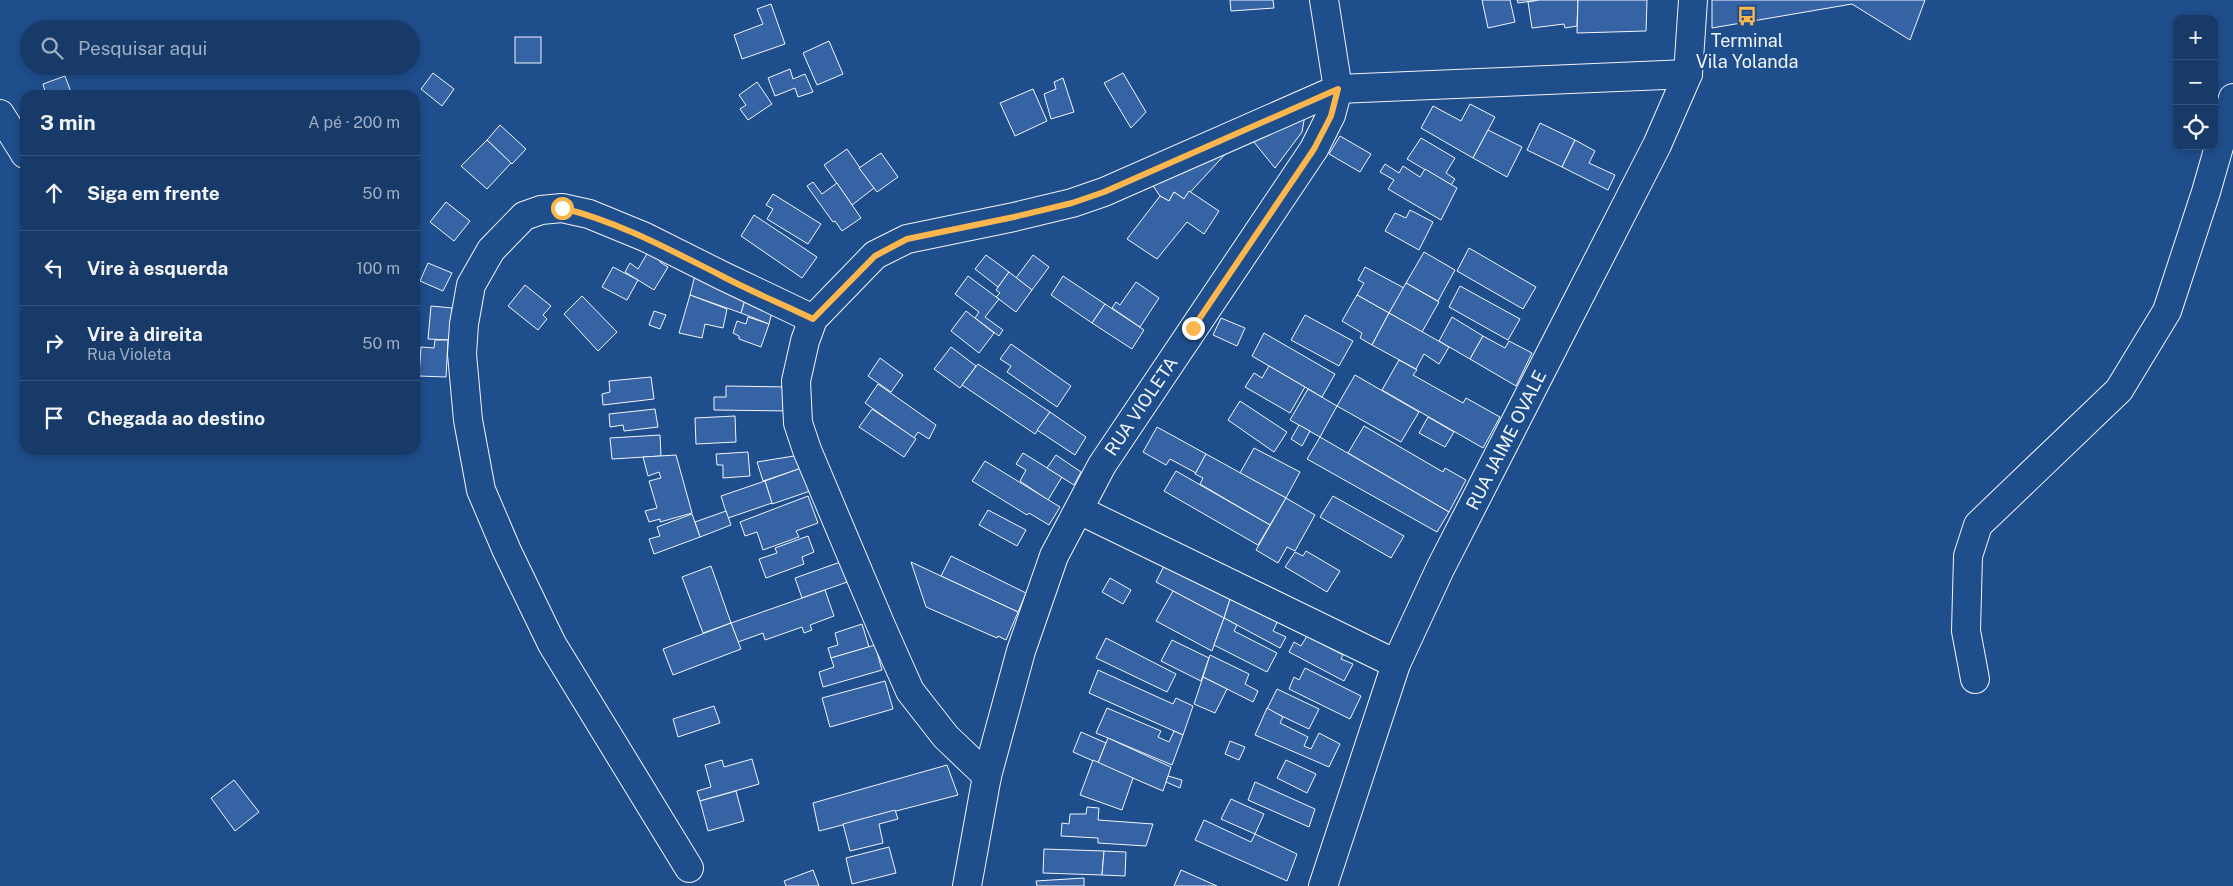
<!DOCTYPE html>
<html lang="pt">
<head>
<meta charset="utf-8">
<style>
  body { margin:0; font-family:"Public Sans",sans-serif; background:#20416f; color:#f1f3f6 }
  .controls { position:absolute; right:15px; top:15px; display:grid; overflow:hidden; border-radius:10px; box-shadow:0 2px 8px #0003 }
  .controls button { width:45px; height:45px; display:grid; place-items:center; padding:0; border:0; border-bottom:1px solid #36547d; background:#173a69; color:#f1f3f6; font:25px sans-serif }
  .stop { position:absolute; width:15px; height:15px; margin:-11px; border:4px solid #ffb74d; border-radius:50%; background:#fff }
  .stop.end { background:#ffb74d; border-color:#fff; box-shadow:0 1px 5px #0008 }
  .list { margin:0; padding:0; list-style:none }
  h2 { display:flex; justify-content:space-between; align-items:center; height:65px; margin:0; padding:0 20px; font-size:21px }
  h2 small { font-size:16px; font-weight:400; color:#9eadc0 }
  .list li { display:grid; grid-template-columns:32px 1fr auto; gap:15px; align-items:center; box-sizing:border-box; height:75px; padding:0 20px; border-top:1px solid #36547d }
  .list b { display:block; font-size:19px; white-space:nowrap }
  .list p { margin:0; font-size:16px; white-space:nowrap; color:#9eadc0 }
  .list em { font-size:16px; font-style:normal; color:#9eadc0 }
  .icon { flex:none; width:28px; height:28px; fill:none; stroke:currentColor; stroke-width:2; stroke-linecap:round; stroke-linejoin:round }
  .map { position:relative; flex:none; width:2233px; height:886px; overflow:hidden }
  .search { position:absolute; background:#173a69; box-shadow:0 2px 8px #0003; left:20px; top:20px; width:400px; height:55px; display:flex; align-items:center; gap:12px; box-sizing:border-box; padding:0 18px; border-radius:28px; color:#9eadc0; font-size:19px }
  .panel { position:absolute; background:#173a69; box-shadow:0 2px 8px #0003; left:20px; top:90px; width:400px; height:365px; border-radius:15px }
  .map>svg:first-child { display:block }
</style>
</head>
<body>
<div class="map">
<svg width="2233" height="886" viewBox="0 0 2233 886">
  <rect width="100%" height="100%" fill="#1f4e8c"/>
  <g fill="#3563a3" stroke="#f2f6ff">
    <polygon points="1230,0 1273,0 1274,8 1231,11"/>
    <polygon points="1482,0 1510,0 1515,22 1488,28"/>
    <polygon points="1517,0 1539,0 1518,3"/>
    <polygon points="1539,0 1578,0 1577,26 1565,28 1564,24 1532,28 1528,2"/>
    <polygon points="1578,0 1647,0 1646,31 1577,33"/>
    <polygon points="1712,0 1925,0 1910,40 1852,4 1712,28"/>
    <polygon points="771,4 785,44 742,59 734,35 763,24 757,9"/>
    <rect x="515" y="37" width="26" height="26"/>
    <polygon points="829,41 843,74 817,85 803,53"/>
    <polygon points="790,69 793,79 805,74 813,92 798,97 795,88 775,96 768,78"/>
    <polygon points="433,73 454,89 442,106 421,89"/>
    <polygon points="1123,73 1146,112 1131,128 1104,83"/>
    <polygon points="65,76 72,95 46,95 43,84"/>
    <polygon points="1063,78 1074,112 1051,119 1044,94 1056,89 1054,82"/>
    <polygon points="757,82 772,104 748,120 740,109 746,105 739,95"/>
    <polygon points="1033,89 1047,121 1015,136 1000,103"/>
    <polygon points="1470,104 1495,117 1473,158 1421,128 1433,106 1461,121"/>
    <polygon points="1305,115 1302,132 1275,168 1249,136"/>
    <polygon points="1540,123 1575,140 1562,167 1527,150"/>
    <polygon points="500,125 526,149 512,164 487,140"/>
    <polygon points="1488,130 1522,147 1507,177 1473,158"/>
    <polygon points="1340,136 1371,154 1360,172 1329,154"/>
    <polygon points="1421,138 1455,158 1446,173 1455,179 1451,185 1407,159"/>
    <polygon points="487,140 511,163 487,189 461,166"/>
    <polygon points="1575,140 1595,151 1589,163 1615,175 1608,190 1562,167"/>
    <polygon points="847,149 874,188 852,205 824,165"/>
    <polygon points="1228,151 1184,199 1174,192 1169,201 1160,196 1147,177"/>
    <polygon points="881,153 898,177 877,192 859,168"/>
    <polygon points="1385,164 1399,173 1403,166 1420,177 1425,169 1457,188 1441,220 1388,189 1394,180 1380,172"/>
    <polygon points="813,182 822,194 837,183 861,218 842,231 835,221 833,222 807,186"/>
    <polygon points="1189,191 1219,211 1204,234 1187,222 1157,259 1127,239 1160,196 1169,201 1174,192 1184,199"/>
    <polygon points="773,194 821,224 808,244 767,219 773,209 766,205"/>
    <polygon points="446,202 470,221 454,241 430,222"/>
    <polygon points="1410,210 1433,222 1419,250 1385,231 1395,213 1406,218"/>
    <polygon points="754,215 817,257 802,278 741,236"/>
    <polygon points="1469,248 1536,287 1523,309 1457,271"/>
    <polygon points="648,252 664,254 660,262 668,267 654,290 625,272 630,263 638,269"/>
    <polygon points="1424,252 1455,270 1438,301 1406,283"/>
    <polygon points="986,255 1009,272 998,287 975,269"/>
    <polygon points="1033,255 1049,267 1032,290 1016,278"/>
    <polygon points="428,263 452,273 443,291 420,281"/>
    <polygon points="613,267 638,280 627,300 602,287"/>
    <polygon points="1365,267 1404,288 1389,313 1357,295 1364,283 1358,280"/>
    <polygon points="1009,272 1032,290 1016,312 996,297 1000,293 996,290"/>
    <polygon points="695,275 745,300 741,313 690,295"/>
    <polygon points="968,276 999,299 985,317 1003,330 999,336 975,318 979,312 955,294"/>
    <polygon points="1063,276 1105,304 1092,323 1051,295"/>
    <polygon points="1136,282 1159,298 1140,327 1112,308 1116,302 1120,305"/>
    <polygon points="1406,283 1439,302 1422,332 1389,313"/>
    <polygon points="525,285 551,306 543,315 547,319 538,330 508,306"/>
    <polygon points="1460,286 1520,319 1508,340 1449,307"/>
    <polygon points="690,295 727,309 723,328 705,324 702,338 679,333"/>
    <polygon points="1357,295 1389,313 1372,345 1360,338 1362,333 1342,321"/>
    <polygon points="582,296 617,332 598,351 564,314"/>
    <polygon points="745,300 772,312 769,324 741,313"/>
    <polygon points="1105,304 1144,330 1132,349 1092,323"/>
    <polygon points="431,306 452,308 451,340 428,339"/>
    <polygon points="654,311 666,315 660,329 649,325"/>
    <polygon points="966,311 994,333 979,353 951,331"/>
    <polygon points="1389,313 1449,347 1439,364 1424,354 1416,369 1372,345"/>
    <polygon points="1305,315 1353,341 1339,366 1291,340"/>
    <polygon points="748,317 769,324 761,347 739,339 739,336 733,333 737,321 746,324"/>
    <polygon points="1452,317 1483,336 1470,359 1439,341"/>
    <polygon points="1221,318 1245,328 1237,346 1213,335"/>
    <polygon points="1264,333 1335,374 1322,397 1252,356"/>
    <polygon points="1483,336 1505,348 1509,341 1532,353 1516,386 1470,359"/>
    <polygon points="435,340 448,340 446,377 419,376 421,347 434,348"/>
    <polygon points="1011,344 1071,386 1057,407 1007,372 1011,366 1000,359"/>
    <polygon points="951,347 976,366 960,388 934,369"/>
    <polygon points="880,358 903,375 891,392 868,376"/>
    <polygon points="1399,360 1417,370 1413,375 1463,403 1466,398 1500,417 1483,448 1382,390"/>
    <polygon points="978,364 1050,412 1035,434 962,385"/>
    <polygon points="1269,366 1305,387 1290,413 1245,387 1254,373 1262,378"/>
    <polygon points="1355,375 1419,412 1401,442 1337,406"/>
    <polygon points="651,377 654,399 603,405 602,394 610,392 609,381"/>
    <polygon points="878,384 936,425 929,439 918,432 914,438 865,403"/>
    <polygon points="726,386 790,387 790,411 714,410 714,397 726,397"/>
    <polygon points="1308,389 1337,406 1320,437 1290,420"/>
    <polygon points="1240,401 1287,432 1274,452 1228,420"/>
    <polygon points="655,409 658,427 624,431 623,425 610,427 609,414"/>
    <polygon points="872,409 916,439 904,457 859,427"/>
    <polygon points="1050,412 1086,437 1075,455 1037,430"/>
    <polygon points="735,416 736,442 696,444 695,418"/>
    <polygon points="1428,417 1454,432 1445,447 1419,433"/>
    <polygon points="1299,425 1310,431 1302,446 1291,439"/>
    <polygon points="1364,426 1443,472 1445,468 1466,480 1449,512 1348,453"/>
    <polygon points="1157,427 1206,454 1196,473 1170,459 1166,465 1143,452"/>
    <polygon points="660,435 661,456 612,459 610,438"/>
    <polygon points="1320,437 1449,512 1437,532 1307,459"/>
    <polygon points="1254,448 1300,472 1286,498 1240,473"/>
    <polygon points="748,452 750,476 723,478 723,465 717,465 716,454"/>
    <polygon points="1023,453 1062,477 1048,500 1020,481 1026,470 1016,464"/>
    <polygon points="1206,454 1286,498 1270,525 1200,484 1203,478 1195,474"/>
    <polygon points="676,455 692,513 660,522 660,519 649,522 645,511 657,508 649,481 661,478 659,472 648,476 643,457"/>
    <polygon points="800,455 811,465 763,481 757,462"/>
    <polygon points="1056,455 1081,472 1074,485 1047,468"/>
    <polygon points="985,461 1060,507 1049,525 1029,513 1027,515 972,481"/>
    <polygon points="807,466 816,489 772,504 765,481"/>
    <polygon points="1176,471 1270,525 1258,545 1164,491"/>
    <polygon points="765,481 772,503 728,518 721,496"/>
    <polygon points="808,496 818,523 796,531 799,537 763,550 757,532 745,536 740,522"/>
    <polygon points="1333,496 1404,536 1391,558 1320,517"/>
    <polygon points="1286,498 1315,515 1295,551 1287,547 1278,563 1256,550"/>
    <polygon points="988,510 1026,530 1017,546 979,525"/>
    <polygon points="726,511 731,525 700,537 695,522"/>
    <polygon points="692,514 700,537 654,554 649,539 660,536 657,527"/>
    <polygon points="808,536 814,552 802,557 804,564 766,578 759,559 777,553 775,548"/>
    <polygon points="1306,551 1340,571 1327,592 1285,567 1295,552 1303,556"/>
    <polygon points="951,556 1026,593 1018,612 941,576"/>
    <polygon points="1168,558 1232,593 1224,618 1156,582"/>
    <polygon points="846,560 853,580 802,598 795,578"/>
    <polygon points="911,562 1018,612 1006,640 998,636 997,638 926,607"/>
    <polygon points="711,566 731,623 703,633 682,577"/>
    <polygon points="1110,578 1131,590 1123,604 1102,592"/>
    <polygon points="825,590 834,616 810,625 812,630 804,633 802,627 765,640 763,633 738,642 731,623"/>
    <polygon points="1173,591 1224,618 1212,651 1156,621"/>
    <polygon points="1232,593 1281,614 1273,631 1286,637 1280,648 1224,618"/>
    <polygon points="1224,618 1237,625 1234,631 1277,653 1267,672 1214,645"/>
    <polygon points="731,623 741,649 673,675 663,649"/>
    <polygon points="862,624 869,647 831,658 828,648 838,645 835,633"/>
    <polygon points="1307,636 1343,655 1341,659 1353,664 1344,681 1289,652 1294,642 1301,646"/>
    <polygon points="1106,638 1176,674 1167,692 1096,658"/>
    <polygon points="1172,640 1209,658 1201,681 1161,661"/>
    <polygon points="875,645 882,670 823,687 819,672 834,667 831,658"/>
    <polygon points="1210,655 1249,674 1245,684 1258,691 1253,702 1203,677"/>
    <polygon points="1305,668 1361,696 1350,719 1289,689 1294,677 1299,680"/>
    <polygon points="1098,670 1173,704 1176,698 1193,706 1183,735 1089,693"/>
    <polygon points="1203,677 1227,689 1215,713 1194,704"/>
    <polygon points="885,681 893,709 830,727 822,698"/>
    <polygon points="1277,689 1319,709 1309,729 1267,709"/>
    <polygon points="714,706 720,723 678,737 673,719"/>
    <polygon points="1107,708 1161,731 1158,737 1169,742 1174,731 1183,735 1172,765 1096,733"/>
    <polygon points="1267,708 1283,717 1280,723 1308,737 1304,746 1311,749 1319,733 1340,744 1329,767 1255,735"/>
    <polygon points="1081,732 1106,743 1098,763 1073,752"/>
    <polygon points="1108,738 1171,767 1163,791 1098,763"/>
    <polygon points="1230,741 1245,747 1239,760 1225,754"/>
    <polygon points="752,759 759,784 700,801 697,791 711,787 705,765 722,760 724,767"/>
    <polygon points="1093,760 1133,778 1122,810 1080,795"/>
    <polygon points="1286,760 1316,774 1307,793 1277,778"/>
    <polygon points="947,765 958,795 819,831 813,803"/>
    <polygon points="1168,776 1182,780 1180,788 1166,782"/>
    <polygon points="234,780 259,812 235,831 211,798"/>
    <polygon points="1255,782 1315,809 1309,827 1248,800"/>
    <polygon points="736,791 744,821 708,831 700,801"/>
    <polygon points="1231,799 1264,814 1255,834 1221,819"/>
    <polygon points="1087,807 1099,808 1098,820 1153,824 1146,846 1098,843 1098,838 1061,836 1062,823 1069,824 1070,814 1086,814"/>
    <polygon points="895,810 898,819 879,824 883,843 850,851 843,824"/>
    <polygon points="1204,820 1251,842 1255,834 1297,854 1287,881 1195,840"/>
    <polygon points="889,847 896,873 852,884 846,858"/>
    <polygon points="1044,849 1104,851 1102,875 1043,873"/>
    <polygon points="1104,851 1126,852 1125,876 1102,875"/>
    <polygon points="813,870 819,886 786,886 784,881"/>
    <polygon points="1181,870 1217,886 1174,886"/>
    <polygon points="1084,878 1084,886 1037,886 1036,881"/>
  </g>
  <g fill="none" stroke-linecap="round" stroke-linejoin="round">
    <defs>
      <g id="minor">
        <polyline points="0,114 25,154"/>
        <polyline points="1079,510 1396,664"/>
        <polyline points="1975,679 1966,631 1968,556 1978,525 2119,390 2167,311 2206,192 2233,98"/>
        <polyline points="987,776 946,737 910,691 882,628 807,450 798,423 796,381 805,341 813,319 875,255 907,239 1014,217 1072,203 1104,192 1338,89 1688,74"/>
        <polyline points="689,868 552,644 507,551 481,490 468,420 462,354 464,324 471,285 491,250 524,216 541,210 562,208 589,214 645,237 723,276 813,319"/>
        <polyline points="967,886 987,776 1021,651 1054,556 1102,465 1314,149 1331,115 1338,89 1324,0"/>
        <polyline points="1323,886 1396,664 1440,569 1657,145 1688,74 1693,0"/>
      </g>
    </defs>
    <use href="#minor" stroke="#f2f6ff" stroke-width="30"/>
    <use href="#minor" stroke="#1f4e8c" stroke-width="28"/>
  </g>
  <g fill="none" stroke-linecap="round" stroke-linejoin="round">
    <path stroke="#ffb74d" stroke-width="6" d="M562,208C619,222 668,249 720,275C750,291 782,304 813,319L875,256L907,239L1014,217L1072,203L1104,192L1338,89L1331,116L1314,149L1193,328"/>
  </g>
  <defs>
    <symbol id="bus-bare" viewBox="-9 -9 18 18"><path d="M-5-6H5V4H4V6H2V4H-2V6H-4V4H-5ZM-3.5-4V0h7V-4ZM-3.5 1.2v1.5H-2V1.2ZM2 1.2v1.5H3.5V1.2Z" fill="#ffb74d" stroke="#1f4e8c" stroke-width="2.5" paint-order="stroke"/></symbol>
  </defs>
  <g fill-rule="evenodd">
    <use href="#bus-bare" x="1733" y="2" width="28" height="28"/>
  </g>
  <g text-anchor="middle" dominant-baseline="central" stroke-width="4" stroke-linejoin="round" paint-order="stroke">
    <g font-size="18" fill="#f2f6ff" stroke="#1f4e8c">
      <text x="1747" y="40">Terminal<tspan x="1747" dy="21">Vila Yolanda</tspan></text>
    </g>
    <g font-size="18" fill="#f2f6ff" stroke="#1f4e8c">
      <text transform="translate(1141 406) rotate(-56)">RUA VIOLETA</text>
      <text transform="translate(1506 440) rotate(-63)">RUA JAIME OVALE</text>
    </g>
  </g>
</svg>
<div class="controls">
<button>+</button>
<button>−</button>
<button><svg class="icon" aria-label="locate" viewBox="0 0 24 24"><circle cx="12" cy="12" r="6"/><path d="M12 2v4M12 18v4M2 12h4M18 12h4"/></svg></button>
</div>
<div class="stop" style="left:562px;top:208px"></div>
<div class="stop end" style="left:1193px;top:328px"></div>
<div class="search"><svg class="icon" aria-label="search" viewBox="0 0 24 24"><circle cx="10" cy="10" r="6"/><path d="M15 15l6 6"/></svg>Pesquisar aqui</div>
<section class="panel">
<h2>3 min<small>A pé · 200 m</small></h2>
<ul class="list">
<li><svg class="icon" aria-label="ahead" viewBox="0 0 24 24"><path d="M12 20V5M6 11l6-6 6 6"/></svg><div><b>Siga em frente</b></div><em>50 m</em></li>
<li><svg class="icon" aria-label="left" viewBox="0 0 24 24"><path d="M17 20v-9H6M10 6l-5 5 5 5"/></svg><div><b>Vire à esquerda</b></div><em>100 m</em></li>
<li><svg class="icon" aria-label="right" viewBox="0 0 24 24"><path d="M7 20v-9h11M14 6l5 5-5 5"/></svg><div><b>Vire à direita</b><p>Rua Violeta</p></div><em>50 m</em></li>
<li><svg class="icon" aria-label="arrive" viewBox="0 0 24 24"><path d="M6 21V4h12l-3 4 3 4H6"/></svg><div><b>Chegada ao destino</b></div></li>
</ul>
</section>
</div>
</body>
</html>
